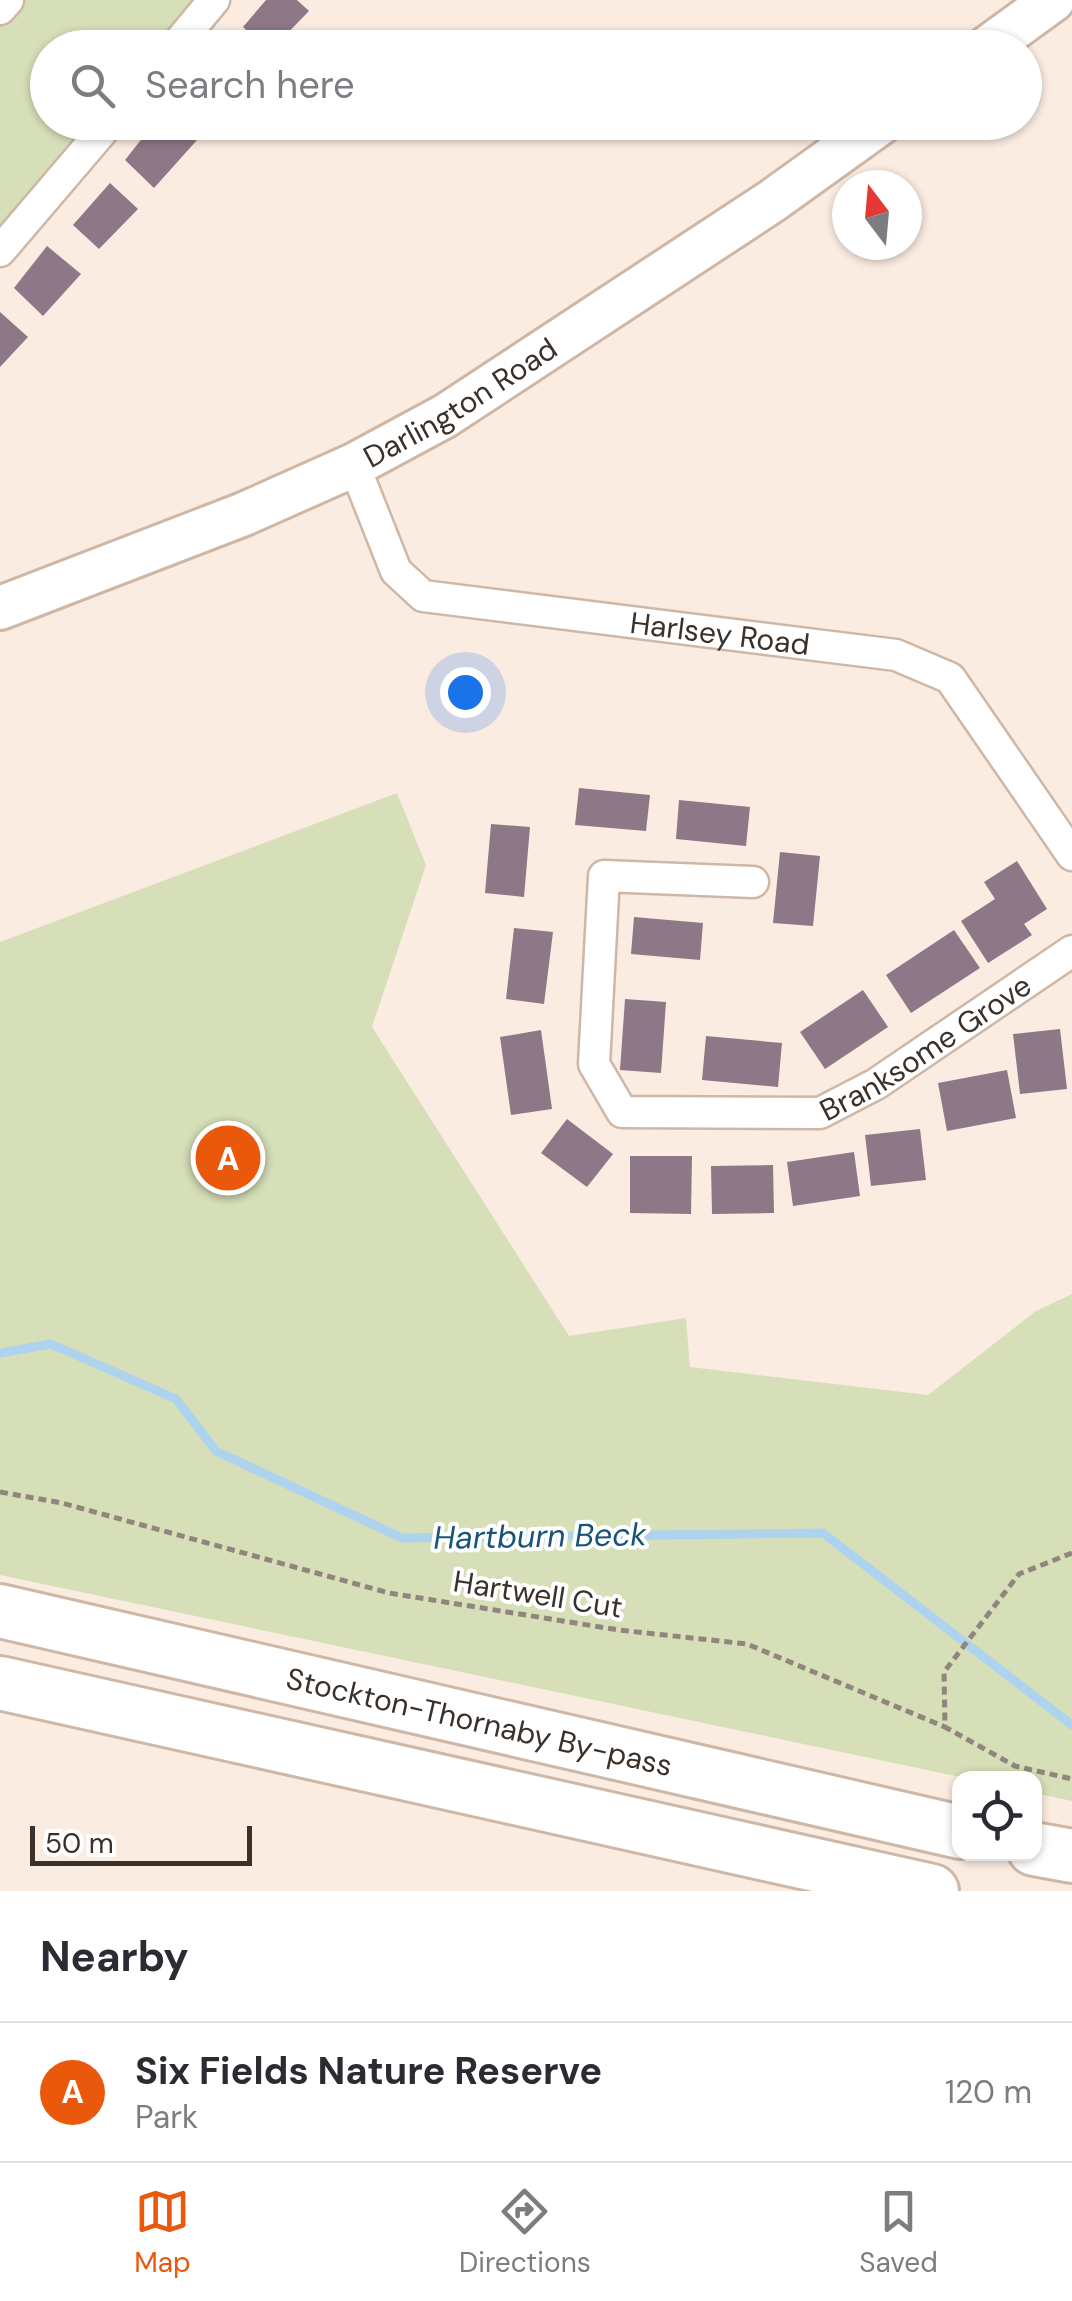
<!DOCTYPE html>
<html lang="en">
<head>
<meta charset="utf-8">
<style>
  body { margin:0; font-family:"DM Sans",sans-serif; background:#f2f2f3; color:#2b2b33 }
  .controls { position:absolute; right:30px; bottom:30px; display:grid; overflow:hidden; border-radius:20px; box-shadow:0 2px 8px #0004 }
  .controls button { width:90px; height:90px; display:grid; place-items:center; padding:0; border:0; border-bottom:2px solid #e1e1e2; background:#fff; color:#2b2b33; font:50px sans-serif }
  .compass { position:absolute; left:832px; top:170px; width:90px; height:90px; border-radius:50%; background:#fff; box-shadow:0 2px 8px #0004; rotate:344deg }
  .scale { position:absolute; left:30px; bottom:25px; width:222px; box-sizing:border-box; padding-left:10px; border:5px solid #3b312b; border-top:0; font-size:28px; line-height:35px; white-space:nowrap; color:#3b312b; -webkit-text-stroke:8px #fff; paint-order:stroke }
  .you { position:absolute; left:465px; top:692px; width:35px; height:35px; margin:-25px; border:8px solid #fff; border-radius:50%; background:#1a73e8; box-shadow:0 0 0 15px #1a73e833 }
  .badge { display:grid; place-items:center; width:65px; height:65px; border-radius:50%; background:#ea580c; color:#fff; font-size:32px; font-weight:700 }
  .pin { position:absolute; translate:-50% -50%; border:5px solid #fff; box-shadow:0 2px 10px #0006 }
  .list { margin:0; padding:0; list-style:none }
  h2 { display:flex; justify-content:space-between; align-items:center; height:130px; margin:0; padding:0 40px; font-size:42px }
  h2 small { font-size:32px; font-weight:400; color:#7c7c81 }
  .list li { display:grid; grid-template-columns:65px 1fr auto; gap:30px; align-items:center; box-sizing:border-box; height:140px; padding:0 40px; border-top:2px solid #e1e1e2 }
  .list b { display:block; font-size:38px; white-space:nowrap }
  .list p { margin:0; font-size:32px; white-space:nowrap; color:#7c7c81 }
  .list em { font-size:32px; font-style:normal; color:#7c7c81 }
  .icon { flex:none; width:55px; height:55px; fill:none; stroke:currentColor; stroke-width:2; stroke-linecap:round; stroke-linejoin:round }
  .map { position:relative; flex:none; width:1072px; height:1891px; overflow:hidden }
  .search { position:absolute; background:#fff; box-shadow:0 2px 8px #0004; left:30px; right:30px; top:30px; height:110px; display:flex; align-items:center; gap:25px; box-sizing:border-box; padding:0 35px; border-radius:55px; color:#7c7c81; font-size:38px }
  .sheet { height:270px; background:#fff }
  nav { display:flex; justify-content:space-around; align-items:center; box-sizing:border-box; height:140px; border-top:2px solid #e1e1e2; background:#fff; font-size:28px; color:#7c7c81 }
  nav a { display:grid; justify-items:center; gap:5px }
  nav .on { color:#ea580c }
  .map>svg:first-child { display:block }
</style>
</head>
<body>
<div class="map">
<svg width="1072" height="1891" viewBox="0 0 1072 1891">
  <rect width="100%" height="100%" fill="#fbece1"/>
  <g fill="#d6dfb8">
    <polygon points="0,0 225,0 185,47 48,48 48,122 122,123 0,266"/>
    <polygon points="397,793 426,865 372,1027 569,1336 686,1318 690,1367 928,1395 1036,1311 1072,1294 1072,1801 1035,1793 1034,1778 965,1778 0,1575 0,942"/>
  </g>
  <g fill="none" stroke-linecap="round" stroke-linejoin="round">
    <polyline stroke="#aed3ef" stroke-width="9" points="0,1353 51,1344 176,1399 216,1451 402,1538 823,1533 1072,1725"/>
  </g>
  <g fill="#8e7787">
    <polygon points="266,0 297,0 309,11 273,48 265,48 243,27"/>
    <polygon points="155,122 181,122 198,139 154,188 125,160"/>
    <polygon points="110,183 138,209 99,249 73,225"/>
    <polygon points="47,246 81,274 43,316 14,288"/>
    <polygon points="0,312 28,337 0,367"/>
    <polygon points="579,788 650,795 646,831 575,825"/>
    <polygon points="679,800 750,807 746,846 676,839"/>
    <polygon points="491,824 530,827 524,897 485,893"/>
    <polygon points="780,852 820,856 813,926 773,923"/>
    <polygon points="1017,861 1047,909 1024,924 1032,935 988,963 961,921 995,899 984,882"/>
    <polygon points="634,917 703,923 700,960 631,954"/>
    <polygon points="514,928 553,932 544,1004 506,999"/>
    <polygon points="954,930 980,968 911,1013 886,975"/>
    <polygon points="863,990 888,1027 825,1069 800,1032"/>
    <polygon points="625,999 666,1002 661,1073 620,1070"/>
    <polygon points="1060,1029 1067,1089 1020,1094 1013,1034"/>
    <polygon points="541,1030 552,1109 511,1115 500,1037"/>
    <polygon points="706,1036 782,1043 778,1087 702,1080"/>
    <polygon points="1007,1070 1016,1118 947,1131 938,1083"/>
    <polygon points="567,1119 613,1154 587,1187 541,1153"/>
    <polygon points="920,1129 926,1180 871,1186 865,1135"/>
    <polygon points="854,1152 860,1196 793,1206 787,1162"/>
    <polygon points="630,1156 692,1156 691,1214 630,1213"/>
    <polygon points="773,1165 774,1213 712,1214 711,1166"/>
  </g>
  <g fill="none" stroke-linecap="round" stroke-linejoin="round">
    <defs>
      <g id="street">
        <polyline points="0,9 8,0"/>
        <polyline points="174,48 214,0"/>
        <polyline points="0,251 110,122"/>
        <path id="s1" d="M354,465L396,571L423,596L896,655L950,678L1072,855"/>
        <path id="s2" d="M753,882L604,876L594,1064L622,1112L820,1113L876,1084L1072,951"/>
      </g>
      <g id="secondary">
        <polyline points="987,48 1053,0"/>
        <path id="s3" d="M0,608L244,514L354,465L445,416L772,201L882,122"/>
      </g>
      <g id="highway">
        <path id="s4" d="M0,1611L960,1832"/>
        <polyline points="0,1683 932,1891"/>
        <polyline points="1034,1849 1072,1856"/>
      </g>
    </defs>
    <use href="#street" stroke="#cfb7a6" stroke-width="35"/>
    <use href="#secondary" stroke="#cfb7a6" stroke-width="48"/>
    <use href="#highway" stroke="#cfb7a6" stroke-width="58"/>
    <g stroke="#92857d" stroke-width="5" stroke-dasharray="8 5" stroke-linecap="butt">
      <polyline points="0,1492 62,1503 389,1593 619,1630 747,1644 945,1727"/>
      <polyline points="1072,1553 1019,1574 944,1672 945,1727 1015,1766 1072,1779"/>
    </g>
    <use href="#street" stroke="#fff" stroke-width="30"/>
    <use href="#secondary" stroke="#fff" stroke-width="42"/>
    <use href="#highway" stroke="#fff" stroke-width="52"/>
  </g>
  <g text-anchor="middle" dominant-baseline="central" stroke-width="8" stroke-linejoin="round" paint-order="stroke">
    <g font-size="30" fill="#3b312b" stroke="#fff">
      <text stroke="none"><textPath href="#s3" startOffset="505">Darlington Road</textPath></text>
      <text stroke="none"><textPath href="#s1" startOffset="450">Harlsey Road</textPath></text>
      <text stroke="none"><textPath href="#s2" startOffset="715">Branksome Grove</textPath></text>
      <text transform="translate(538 1594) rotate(9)">Hartwell Cut</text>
      <text stroke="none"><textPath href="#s4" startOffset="492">Stockton-Thornaby By-pass</textPath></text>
    </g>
    <g font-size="32" font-style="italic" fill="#185478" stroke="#fff">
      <text transform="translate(540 1536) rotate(-1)">Hartburn Beck</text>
    </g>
  </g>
</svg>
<div class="controls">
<button><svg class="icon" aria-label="locate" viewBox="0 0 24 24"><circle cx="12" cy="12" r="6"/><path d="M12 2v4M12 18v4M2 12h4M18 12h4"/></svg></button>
</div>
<svg class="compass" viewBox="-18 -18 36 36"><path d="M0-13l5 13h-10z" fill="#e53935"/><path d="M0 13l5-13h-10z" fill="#7c7c81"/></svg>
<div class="scale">50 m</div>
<div class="you"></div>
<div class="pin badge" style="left:228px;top:1158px">A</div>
<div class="search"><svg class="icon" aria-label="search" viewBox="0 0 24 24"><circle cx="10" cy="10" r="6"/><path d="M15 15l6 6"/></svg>Search here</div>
</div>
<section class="sheet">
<h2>Nearby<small></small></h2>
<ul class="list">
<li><span class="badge">A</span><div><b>Six Fields Nature Reserve</b><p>Park</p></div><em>120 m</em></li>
</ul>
</section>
<nav>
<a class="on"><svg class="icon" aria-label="map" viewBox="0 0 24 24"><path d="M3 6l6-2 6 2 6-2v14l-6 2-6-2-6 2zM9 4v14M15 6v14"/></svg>Map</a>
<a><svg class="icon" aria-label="directions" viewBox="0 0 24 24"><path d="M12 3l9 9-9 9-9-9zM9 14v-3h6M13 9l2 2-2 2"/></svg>Directions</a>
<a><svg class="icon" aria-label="saved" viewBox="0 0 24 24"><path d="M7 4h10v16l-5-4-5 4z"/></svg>Saved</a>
</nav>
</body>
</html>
